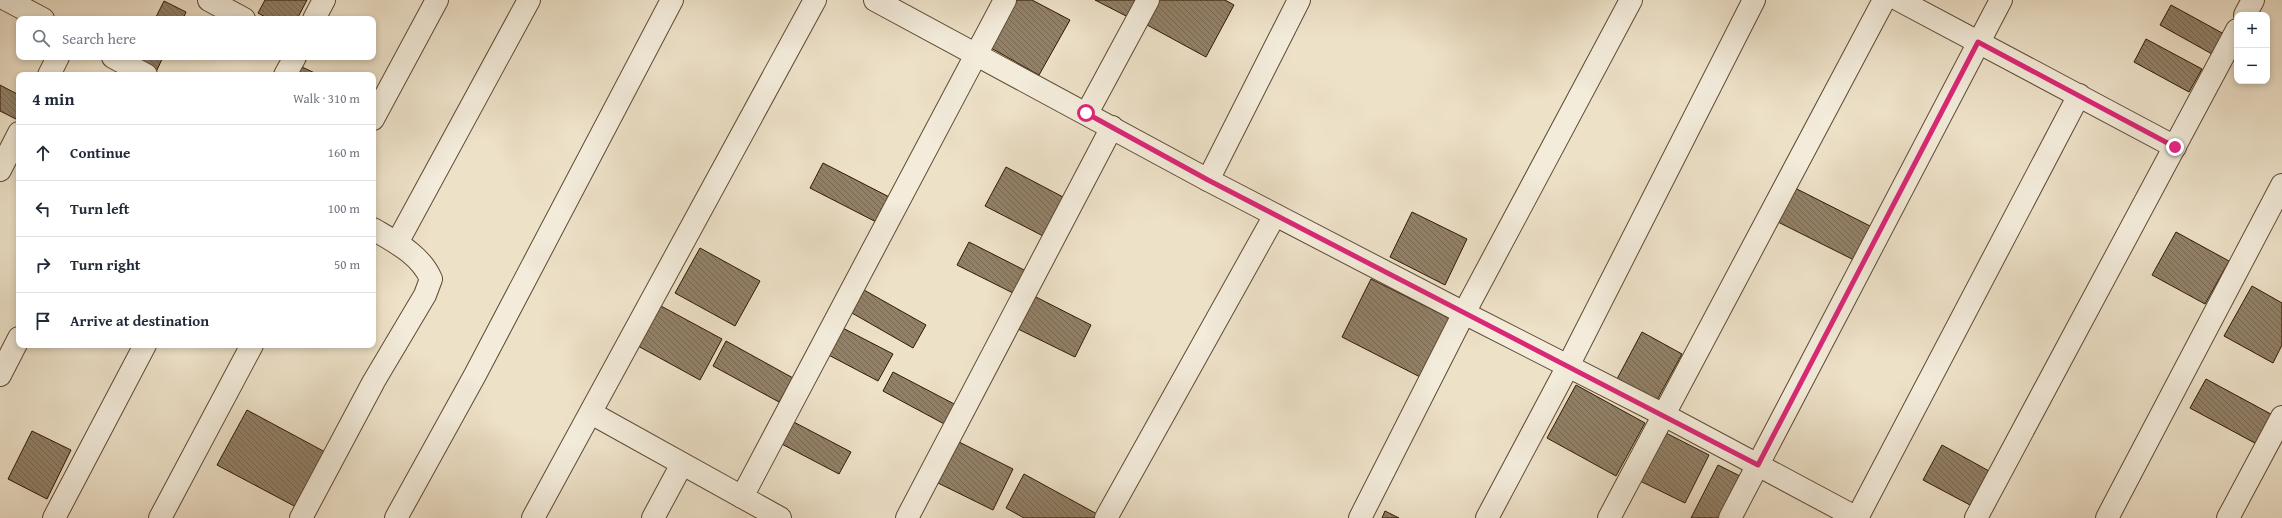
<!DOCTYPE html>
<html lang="en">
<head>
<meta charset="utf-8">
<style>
  body { margin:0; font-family:"Gentium Book Plus",serif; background:#f2f2f3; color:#1f2937 }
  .controls { position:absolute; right:12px; top:12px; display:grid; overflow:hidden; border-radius:8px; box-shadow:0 2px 6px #0003 }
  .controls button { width:36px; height:36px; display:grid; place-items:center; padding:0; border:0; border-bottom:1px solid #e0e1e3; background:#fff; color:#1f2937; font:20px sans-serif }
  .stop { position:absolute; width:12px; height:12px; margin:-9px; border:3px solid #db2777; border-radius:50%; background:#fff }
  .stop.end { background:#db2777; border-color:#fff; box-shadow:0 1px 4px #0008 }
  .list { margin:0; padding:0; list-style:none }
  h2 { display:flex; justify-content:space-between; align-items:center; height:52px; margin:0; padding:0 16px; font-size:17px }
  h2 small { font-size:13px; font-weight:400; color:#747a83 }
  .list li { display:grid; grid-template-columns:26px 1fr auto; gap:12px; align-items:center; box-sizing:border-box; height:56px; padding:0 16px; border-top:1px solid #e0e1e3 }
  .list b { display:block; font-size:15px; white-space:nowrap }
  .list em { font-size:13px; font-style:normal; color:#747a83 }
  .icon { flex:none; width:22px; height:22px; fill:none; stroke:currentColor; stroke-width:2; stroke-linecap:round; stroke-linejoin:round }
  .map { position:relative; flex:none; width:2282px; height:518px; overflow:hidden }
  .search { position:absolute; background:#fff; box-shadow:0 2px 6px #0003; left:16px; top:16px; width:360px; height:44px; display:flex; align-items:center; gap:10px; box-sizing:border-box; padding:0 14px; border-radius:8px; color:#747a83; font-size:15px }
  .panel { position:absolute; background:#fff; box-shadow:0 2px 6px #0003; left:16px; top:72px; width:360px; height:276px; border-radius:8px }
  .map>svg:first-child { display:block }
</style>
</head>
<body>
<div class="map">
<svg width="2282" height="518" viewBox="0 0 2282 518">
  <defs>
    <pattern id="building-back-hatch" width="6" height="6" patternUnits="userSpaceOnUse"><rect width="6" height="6" fill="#928168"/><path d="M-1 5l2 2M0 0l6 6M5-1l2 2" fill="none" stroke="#786953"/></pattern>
  </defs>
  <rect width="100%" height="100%" fill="#ede1c8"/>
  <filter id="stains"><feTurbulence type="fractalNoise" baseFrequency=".005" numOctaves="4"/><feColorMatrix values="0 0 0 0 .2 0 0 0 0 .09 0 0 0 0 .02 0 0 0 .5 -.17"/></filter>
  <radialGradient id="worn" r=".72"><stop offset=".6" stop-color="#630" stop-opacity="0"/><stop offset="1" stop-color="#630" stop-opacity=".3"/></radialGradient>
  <g fill="url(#building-back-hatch)" stroke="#2f1801">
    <polygon points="265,0 307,0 297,19 269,19 258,13"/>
    <polygon points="1017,0 1032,0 1070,20 1039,75 991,48"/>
    <polygon points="1095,0 1139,0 1130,18"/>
    <polygon points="1150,0 1225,0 1234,5 1206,57 1138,20"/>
    <polygon points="164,1 186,12 183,19 155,19"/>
    <polygon points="2171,5 2224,34 2212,54 2160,25"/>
    <polygon points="2146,39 2202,69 2189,92 2134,62"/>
    <polygon points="136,57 163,57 156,72"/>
    <polygon points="302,67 319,75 298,75"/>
    <polygon points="0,85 19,95 18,120 0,111"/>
    <polygon points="823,163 897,201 884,226 810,188"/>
    <polygon points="1006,167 1063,197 1043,236 985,206"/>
    <polygon points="1791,186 1874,228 1858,262 1774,220"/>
    <polygon points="1412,212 1467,239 1445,285 1390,257"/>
    <polygon points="2176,232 2229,261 2205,304 2152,275"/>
    <polygon points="969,242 1030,273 1019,296 957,265"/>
    <polygon points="700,248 760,281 735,326 675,293"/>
    <polygon points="1371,279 1453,320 1424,379 1342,337"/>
    <polygon points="2252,286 2282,303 2282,345 2273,363 2224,336"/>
    <polygon points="864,290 926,325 913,348 852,313"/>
    <polygon points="1032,295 1091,325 1075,357 1016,328"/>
    <polygon points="661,306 722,339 700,380 638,346"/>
    <polygon points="835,324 893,354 878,381 821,351"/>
    <polygon points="1642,332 1682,354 1657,400 1617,379"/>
    <polygon points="726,341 793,378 779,402 713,366"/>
    <polygon points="893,372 958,406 948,426 883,391"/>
    <polygon points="2206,379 2280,419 2264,448 2190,408"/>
    <polygon points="1576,385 1645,423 1616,476 1547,438"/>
    <polygon points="247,410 327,453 298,508 217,465"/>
    <polygon points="788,419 851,452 839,474 776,441"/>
    <polygon points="32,431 71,450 47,499 8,479"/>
    <polygon points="1664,432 1709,455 1685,503 1640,481"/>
    <polygon points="959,442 1013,469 993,510 938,483"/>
    <polygon points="1942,445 1989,471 1970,505 1923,480"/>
    <polygon points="1718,465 1742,477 1721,518 1691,518"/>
    <polygon points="1024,474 1097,514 1095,518 1024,518 1006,508"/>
    <polygon points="1385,511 1399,518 1382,518"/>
  </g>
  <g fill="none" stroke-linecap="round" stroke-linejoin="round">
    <defs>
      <g id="minor">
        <polyline points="7,0 43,19"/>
        <polyline points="209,0 244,19"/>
        <polyline points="875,0 1208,180 1464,313 1631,0"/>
        <polyline points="1899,0 2175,147"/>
        <polyline points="2245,15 2253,0"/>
        <polyline points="314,19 324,0"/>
        <polyline points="113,57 146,75"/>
        <polyline points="49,75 58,57"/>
        <polyline points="285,75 295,57"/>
        <polyline points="1087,113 1148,0"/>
        <polyline points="373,119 437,0"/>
        <polyline points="0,170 19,133"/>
        <polyline points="1208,180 1299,0"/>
        <polyline points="397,243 529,0"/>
        <polyline points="0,375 19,338"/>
        <polyline points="591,413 780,518"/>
        <polyline points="742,497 1005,0"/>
        <polyline points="54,518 145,345"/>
        <polyline points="160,518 252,345"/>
        <path d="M301,518L374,381L425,295L431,279C420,254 395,242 373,229"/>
        <polyline points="396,518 475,375 672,0"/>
        <polyline points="533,518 815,0"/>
        <polyline points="653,518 682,464"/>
        <polyline points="907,518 1112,127"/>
        <polyline points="1106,518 1275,215"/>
        <polyline points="1360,518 1464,313 1664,415 1857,518"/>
        <polyline points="1487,518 1568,366 1754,0"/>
        <polyline points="1609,518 1884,0"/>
        <polyline points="1730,518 2001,0"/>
        <polyline points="1857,518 2079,95"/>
        <polyline points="1976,518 2237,30"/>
        <polyline points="2107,518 2282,185"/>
        <polyline points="2228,518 2282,417"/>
      </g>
    </defs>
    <use href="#minor" stroke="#5e4a33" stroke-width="24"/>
    <use href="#minor" stroke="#f3ecdb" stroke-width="22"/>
  </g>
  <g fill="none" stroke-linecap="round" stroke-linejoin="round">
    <polyline stroke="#db2777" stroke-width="5" points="1086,113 1208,180 1758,465 1978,42 2175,147"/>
  </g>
  <rect width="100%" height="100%" filter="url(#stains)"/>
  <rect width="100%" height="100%" fill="url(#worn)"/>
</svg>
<div class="controls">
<button>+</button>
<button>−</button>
</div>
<div class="stop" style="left:1086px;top:113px"></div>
<div class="stop end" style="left:2175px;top:147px"></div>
<div class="search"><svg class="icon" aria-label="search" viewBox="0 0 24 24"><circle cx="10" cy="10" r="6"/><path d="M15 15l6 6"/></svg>Search here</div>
<section class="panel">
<h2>4 min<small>Walk · 310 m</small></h2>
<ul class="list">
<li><svg class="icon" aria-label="ahead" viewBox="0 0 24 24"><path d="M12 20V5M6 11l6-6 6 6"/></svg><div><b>Continue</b></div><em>160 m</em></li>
<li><svg class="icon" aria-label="left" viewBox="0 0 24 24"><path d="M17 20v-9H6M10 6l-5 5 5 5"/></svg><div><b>Turn left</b></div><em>100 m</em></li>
<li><svg class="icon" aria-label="right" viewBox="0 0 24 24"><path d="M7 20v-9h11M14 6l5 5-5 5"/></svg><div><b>Turn right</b></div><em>50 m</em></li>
<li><svg class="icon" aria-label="arrive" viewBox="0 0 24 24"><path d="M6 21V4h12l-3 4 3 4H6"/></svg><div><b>Arrive at destination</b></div></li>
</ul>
</section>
</div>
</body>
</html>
